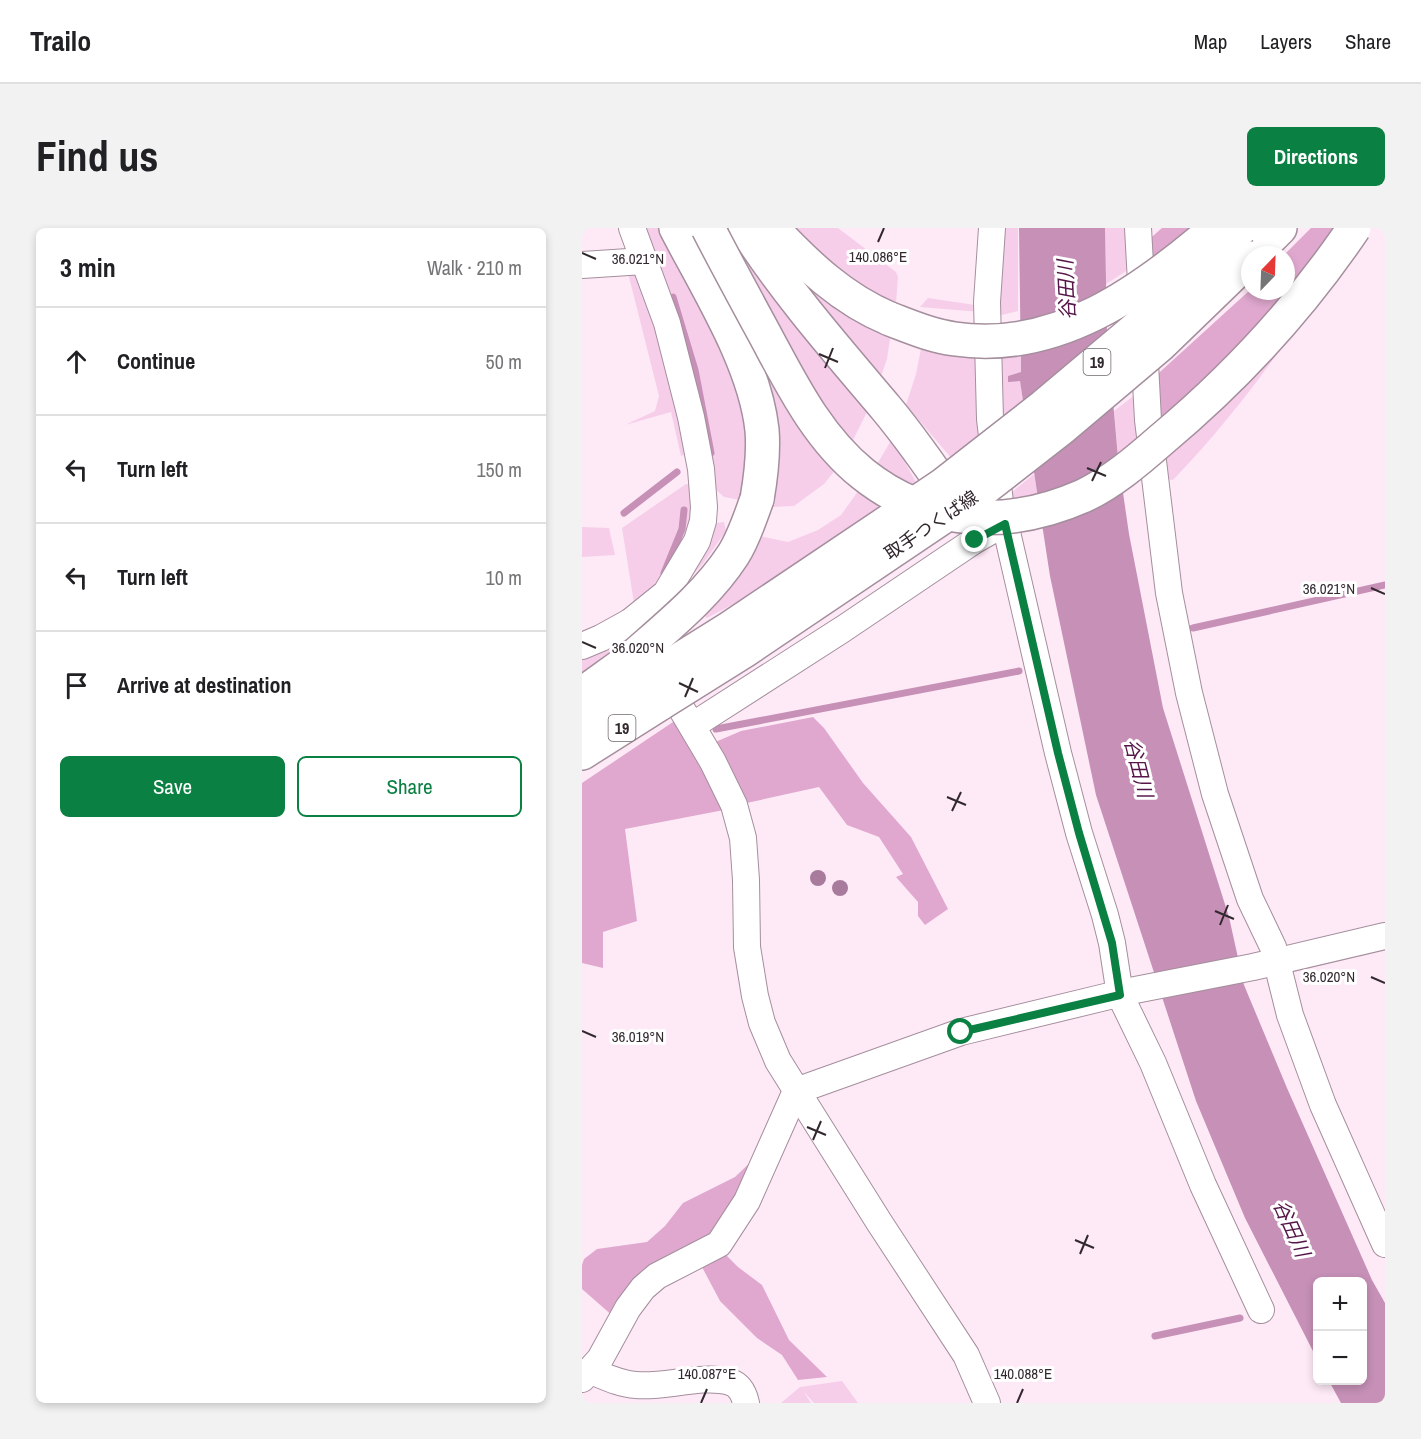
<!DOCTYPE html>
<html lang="en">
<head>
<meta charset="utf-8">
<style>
  body { margin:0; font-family:"Archivo Narrow","Noto Sans JP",sans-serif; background:#f2f2f2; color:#202124 }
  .controls { position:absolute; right:18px; bottom:18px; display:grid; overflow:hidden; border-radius:9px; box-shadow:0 3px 9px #0003 }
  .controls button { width:54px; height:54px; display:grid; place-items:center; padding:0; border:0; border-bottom:2px solid #e0e0e0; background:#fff; color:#202124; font:30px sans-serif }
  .compass { position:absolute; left:659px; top:18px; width:54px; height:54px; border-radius:50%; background:#fff; box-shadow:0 3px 9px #0003; rotate:23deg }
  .stop { position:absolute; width:18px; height:18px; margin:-14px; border:4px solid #0b8043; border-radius:50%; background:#fff }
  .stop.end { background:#0b8043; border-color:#fff; box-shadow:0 2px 6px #0008 }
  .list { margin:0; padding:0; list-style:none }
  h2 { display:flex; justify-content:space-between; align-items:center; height:78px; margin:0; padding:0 24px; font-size:26px }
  h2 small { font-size:20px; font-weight:400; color:#757577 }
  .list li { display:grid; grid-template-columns:39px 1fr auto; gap:18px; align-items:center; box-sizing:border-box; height:108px; padding:0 24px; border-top:2px solid #e0e0e0 }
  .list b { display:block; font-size:22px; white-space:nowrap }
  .list em { font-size:20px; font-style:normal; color:#757577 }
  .actions { display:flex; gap:12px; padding:18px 24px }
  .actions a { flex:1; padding:14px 0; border:2px solid #0b8043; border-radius:9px; text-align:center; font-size:21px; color:#0b8043 }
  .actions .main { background:#0b8043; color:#fff }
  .icon { flex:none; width:33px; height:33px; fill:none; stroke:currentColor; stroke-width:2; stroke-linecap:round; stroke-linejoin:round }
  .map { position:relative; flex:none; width:803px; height:1175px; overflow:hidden; border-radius:9px }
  header { display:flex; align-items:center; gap:36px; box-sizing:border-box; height:84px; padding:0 30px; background:#fff; border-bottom:2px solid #e0e0e0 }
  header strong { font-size:28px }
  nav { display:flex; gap:33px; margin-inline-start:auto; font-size:21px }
  .intro { display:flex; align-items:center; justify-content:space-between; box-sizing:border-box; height:144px; padding:0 36px }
  h1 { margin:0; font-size:42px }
  .button { padding:15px 27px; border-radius:9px; background:#0b8043; color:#fff; font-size:21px; font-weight:700 }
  main { display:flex; gap:36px; padding:0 36px }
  aside { flex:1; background:#fff; border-radius:9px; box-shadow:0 3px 9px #0003 }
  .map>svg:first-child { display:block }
</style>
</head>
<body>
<header>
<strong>Trailo</strong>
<nav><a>Map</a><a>Layers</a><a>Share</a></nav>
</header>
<div class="intro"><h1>Find us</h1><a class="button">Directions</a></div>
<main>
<aside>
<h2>3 min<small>Walk · 210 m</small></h2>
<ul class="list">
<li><svg class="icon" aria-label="ahead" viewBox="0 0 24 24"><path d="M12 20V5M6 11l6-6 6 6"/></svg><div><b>Continue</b></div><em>50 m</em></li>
<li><svg class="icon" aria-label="left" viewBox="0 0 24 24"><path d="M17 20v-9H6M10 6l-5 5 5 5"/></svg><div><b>Turn left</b></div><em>150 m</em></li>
<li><svg class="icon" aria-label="left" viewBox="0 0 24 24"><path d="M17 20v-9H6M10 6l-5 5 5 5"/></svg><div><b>Turn left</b></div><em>10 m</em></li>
<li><svg class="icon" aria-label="arrive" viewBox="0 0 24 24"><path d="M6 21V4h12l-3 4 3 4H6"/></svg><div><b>Arrive at destination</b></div></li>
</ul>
<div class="actions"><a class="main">Save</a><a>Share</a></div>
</aside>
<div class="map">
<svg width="803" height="1175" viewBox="0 0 803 1175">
  <rect width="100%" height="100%" fill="#feeaf7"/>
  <g fill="#f6ceea">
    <polygon points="62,0 84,0 109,48 170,199 163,273 142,269 133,261"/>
    <polygon points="143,0 152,0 288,178 270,214 262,209 230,160"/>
    <polygon points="214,0 256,0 314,44 316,49 314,76 268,53"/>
    <polygon points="414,0 436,0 436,83 412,89"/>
    <polygon points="523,0 548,0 552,38 524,56"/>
    <polygon points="205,29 309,104 305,131 298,151 228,66"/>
    <polygon points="46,45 59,49 87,141 106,226 99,228 89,184 43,197 73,183 77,168"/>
    <polygon points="346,70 393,77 398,84 338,79"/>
    <path d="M722,86C683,146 640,201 591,252L584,251L574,236Z"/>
    <polygon points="160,92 255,240 242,256 212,278 190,279 195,233"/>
    <polygon points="340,116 401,123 402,207 371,232 324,177 334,146"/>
    <polygon points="438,122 439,144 426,153 438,153 442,177 413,200 411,126"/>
    <polygon points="558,163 562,212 536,230 532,183"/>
    <polygon points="310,211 335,256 335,260 294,238"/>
    <polygon points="452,246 457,273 443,276 424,269"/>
    <path d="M104,256L111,257C111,290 105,323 85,350C77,360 62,368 52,375L40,300Z"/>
    <polygon points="279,259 305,279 182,360 125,390 122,387 167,334 178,308 206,314 236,302 259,287"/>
    <polygon points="142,294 144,303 120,337 93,366 120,312 134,295"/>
    <polygon points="0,299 27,300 33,327 0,329"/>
    <polygon points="36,417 0,445 0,429"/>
    <polygon points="260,1153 276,1175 232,1175 222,1164 229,1175 199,1175 218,1159"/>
  </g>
  <g fill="#e0a8cf">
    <polygon points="580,0 608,0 564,34 564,14"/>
    <polygon points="729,0 757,0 701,74 574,203 568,153 668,62 704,63 704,27 702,27"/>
    <polygon points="231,489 242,500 281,555 329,609 366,681 343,697 336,688 336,674 314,649 321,646 297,609 265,597 237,559 160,576 131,515 159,503"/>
    <polygon points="94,492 142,582 43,601 55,693 21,704 21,740 0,735 0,555"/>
    <polygon points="176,927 137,1004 32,1089 0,1061 0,1037 2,1031 15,1021 65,1014 83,998 101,975 153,949"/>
    <polygon points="141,1024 156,1039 180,1057 207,1112 245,1149 216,1152 200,1127 175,1110 138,1073 120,1039"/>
  </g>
  <polygon fill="#c690b7" points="437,0 523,0 525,105 536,230 547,306 581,480 647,689 662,757 705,860 790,1052 803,1075 803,1175 759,1175 747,1153 780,1152 780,1054 736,1054 735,1131 663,990 614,873 514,567 468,348 438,153 426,154 426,148 439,144"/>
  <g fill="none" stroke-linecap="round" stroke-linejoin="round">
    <g stroke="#c690b7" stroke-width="7">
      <polyline points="91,69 113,142 129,225"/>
      <polyline points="42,285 95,244"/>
      <polyline points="82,345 100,301 102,282"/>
      <polyline points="611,400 803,357"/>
      <polyline points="134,501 437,443"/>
      <polyline points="573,1108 658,1090"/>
    </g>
    <defs>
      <g id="minor">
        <polyline points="410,0 405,74 408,191 418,274 476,525 497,605 523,687 530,715 538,767 571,835 621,957 679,1082"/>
        <polyline points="556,0 560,72"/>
        <polyline points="0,37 62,33"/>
        <polyline points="562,117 566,192 587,365 607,465 633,566 668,671 691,719 708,787 741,877 803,1016"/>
        <polyline points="48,394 131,534 152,577 161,610 164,652 165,719 173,768 180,795 196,833 297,994 384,1127 405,1175"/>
        <polyline points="0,418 19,410 48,394 84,365 115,313 121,293 122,279 119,241 109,189 85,95 50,0"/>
        <polyline points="110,498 261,401 393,312 423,295"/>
        <path d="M9,1143C24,1149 38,1156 54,1157C82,1160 120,1146 148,1154C158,1157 162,1166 164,1175"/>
        <polyline points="0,1151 18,1131 46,1080 61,1060 75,1048 137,1016 165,973 214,863 379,804 548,763 671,739 803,708"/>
      </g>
      <g id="major">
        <polyline points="671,27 698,0"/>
        <polyline points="0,492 65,452"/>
        <polyline points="0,525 79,475"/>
      </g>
      <g id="highway">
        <path d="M94,0C125,60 173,135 180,202C182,226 179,248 175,271"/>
        <path d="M163,0C204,64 255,122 304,180C330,211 354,246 377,280"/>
        <path d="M190,0C225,37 260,71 308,91"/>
        <polyline points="0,466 50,430"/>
      </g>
    </defs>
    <use href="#minor" stroke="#a58e9d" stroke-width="28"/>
    <use href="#major" stroke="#a58e9d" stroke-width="36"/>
    <use href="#highway" stroke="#a58e9d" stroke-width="36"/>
    <use href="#minor" stroke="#fff" stroke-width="26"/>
    <use href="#major" stroke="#fff" stroke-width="33"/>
    <use href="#highway" stroke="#fff" stroke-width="33"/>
    <defs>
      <g id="major-bridge">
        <polyline points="65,452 148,400 361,257 462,178 562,94 659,0"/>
        <polyline points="79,475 162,423 395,266 481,199 578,117 668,30"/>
      </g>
      <g id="highway-bridge">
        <path d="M126,0C144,35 163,70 182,105C209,155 235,209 281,246C346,298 426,301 501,268C529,255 555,233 579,212C652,151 718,80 772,0"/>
        <path d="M308,91C329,99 350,108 373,111C475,126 561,63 634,0"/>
        <path d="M50,430C86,398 125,367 151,327C162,310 168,290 175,271"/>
      </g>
    </defs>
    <use href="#major-bridge" stroke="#a58e9d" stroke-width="36" stroke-linecap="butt"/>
    <use href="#highway-bridge" stroke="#a58e9d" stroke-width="36" stroke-linecap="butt"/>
    <use href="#major-bridge" stroke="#fff" stroke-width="33"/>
    <use href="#highway-bridge" stroke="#fff" stroke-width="33"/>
  </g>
  <g fill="#a87b9d">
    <circle cx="236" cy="650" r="8"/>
    <circle cx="258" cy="660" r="8"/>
  </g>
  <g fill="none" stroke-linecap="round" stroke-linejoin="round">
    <polyline stroke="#0b8043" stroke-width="8" points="379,804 538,767 530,715 497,605 476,525 423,296 393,312"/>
  </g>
  <path fill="none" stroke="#32292f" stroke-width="2" d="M296,14L302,0M0,25L14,31M237,126L256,134M243,140L251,120M505,240L524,248M510,253L519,234M789,360L803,366M0,414L14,420M97,455L116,464M103,469L111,450M365,569L384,577M370,583L379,564M633,683L652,691M638,697L646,677M789,749L803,755M0,803L14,809M225,899L244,907M231,912L239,893M493,1012L512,1020M498,1026L506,1007M119,1175L125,1161M435,1175L441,1161"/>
  <g text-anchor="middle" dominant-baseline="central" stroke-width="6" stroke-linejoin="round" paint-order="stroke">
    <g fill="#fff" stroke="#70696d" stroke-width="1.5">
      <rect x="501.5" y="121" width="27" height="26" rx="4.5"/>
      <rect x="26.5" y="487" width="27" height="26" rx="4.5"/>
    </g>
    <g font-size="16" font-weight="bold" fill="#32292f">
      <text x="515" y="134">19</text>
      <text x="40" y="500">19</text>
    </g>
    <g font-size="18" fill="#32292f" stroke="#fff">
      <text transform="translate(349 297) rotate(-34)">取手つくば線</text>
    </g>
    <g font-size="20" font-style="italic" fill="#561649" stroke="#fff">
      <text transform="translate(484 62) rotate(-93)">谷田川</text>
      <text transform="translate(557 540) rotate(76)">谷田川</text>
      <text transform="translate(710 1000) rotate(66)">谷田川</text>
    </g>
  </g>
  <g font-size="15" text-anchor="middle" fill="#32292f" stroke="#fff" stroke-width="6" stroke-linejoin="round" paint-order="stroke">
    <text x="296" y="34">140.086°E</text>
    <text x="56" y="36">36.021°N</text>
    <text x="747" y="366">36.021°N</text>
    <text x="56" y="425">36.020°N</text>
    <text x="747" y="754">36.020°N</text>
    <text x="56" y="814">36.019°N</text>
    <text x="125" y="1151">140.087°E</text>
    <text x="441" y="1151">140.088°E</text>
  </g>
</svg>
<div class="controls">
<button>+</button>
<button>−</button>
</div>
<svg class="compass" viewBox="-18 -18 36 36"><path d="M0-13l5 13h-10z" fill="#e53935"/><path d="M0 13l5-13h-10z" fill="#757577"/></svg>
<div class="stop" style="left:379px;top:804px"></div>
<div class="stop end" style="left:393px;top:312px"></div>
</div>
</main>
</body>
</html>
